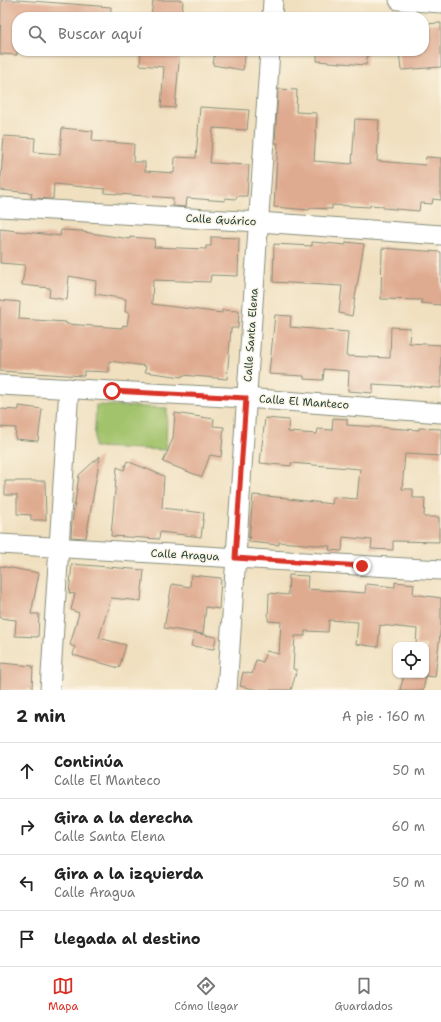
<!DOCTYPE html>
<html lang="es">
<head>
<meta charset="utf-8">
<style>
  body { margin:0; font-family:"Shantell Sans",sans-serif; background:#f6f6f6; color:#222 }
  .controls { position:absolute; right:12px; bottom:12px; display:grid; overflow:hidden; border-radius:8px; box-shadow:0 1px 3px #0004 }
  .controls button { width:36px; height:36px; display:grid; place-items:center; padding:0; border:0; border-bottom:1px solid #e0e0e0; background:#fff; color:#222; font:20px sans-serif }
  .stop { position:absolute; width:12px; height:12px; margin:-9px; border:3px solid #d93025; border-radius:50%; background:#fff }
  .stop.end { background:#d93025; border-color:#fff; box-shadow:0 1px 4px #0008 }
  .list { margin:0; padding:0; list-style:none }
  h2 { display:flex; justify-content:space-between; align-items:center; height:52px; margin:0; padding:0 16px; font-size:17px }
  h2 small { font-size:13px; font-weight:400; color:#767676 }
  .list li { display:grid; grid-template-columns:26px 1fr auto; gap:12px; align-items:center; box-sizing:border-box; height:56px; padding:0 16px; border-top:1px solid #e0e0e0 }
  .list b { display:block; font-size:15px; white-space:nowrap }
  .list p { margin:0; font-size:13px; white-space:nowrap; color:#767676 }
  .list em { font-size:13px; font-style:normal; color:#767676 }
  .icon { flex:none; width:22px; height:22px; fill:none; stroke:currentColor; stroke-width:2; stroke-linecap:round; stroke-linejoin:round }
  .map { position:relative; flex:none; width:441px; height:690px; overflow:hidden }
  .search { position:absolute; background:#fff; box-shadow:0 1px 3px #0004; left:12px; right:12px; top:12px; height:44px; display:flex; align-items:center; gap:10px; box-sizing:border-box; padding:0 14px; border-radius:16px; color:#767676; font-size:15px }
  .sheet { height:276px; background:#fff }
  nav { display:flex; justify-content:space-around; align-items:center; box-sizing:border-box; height:56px; border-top:1px solid #e0e0e0; background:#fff; font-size:11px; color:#767676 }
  nav a { display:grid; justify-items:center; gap:2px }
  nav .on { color:#d93025 }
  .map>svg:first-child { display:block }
</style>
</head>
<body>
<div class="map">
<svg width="441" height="690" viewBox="0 0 441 690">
  <rect width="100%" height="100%" fill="#fcf5e5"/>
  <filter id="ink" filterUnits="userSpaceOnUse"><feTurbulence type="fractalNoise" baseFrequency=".025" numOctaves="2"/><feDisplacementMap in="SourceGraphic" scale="8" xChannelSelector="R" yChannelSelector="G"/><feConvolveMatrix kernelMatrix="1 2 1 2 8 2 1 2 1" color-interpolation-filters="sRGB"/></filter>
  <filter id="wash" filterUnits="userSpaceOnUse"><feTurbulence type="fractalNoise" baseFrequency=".012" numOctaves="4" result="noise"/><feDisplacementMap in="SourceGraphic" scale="16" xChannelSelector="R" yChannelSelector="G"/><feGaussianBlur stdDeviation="0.9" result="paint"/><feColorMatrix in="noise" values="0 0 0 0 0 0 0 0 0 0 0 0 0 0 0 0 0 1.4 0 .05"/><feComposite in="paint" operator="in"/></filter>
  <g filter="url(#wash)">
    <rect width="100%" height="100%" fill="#f0e0c0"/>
    <polygon fill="#a2c36c" stroke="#608050" points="96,405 167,408 166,450 94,447"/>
    <g id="blocks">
      <g fill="#dfab90">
        <polygon points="1,0 19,0 111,7 111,17 17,17 17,55 0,54"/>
        <polygon points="153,0 183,0 182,17 151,17"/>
        <polygon points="441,23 441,67 401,70 399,51 424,51 424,24"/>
        <polygon points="141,51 180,51 175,108 161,107 164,67 140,65"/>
        <polygon points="215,51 246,51 243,70 213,65"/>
        <polygon points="317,51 368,51 366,65 317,61"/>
        <polygon points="278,89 297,90 296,112 317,113 314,161 352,164 355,119 379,120 377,161 425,165 426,157 441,158 441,200 433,199 432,204 420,203 419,211 383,208 383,206 370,205 370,207 332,205 332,209 310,208 309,210 274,207 278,143 275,143"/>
        <polygon points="200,107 249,110 247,130 213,128 210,163 249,165 247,196 237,196 236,199 225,198 225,201 187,198 186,207 173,206 173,198 104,193 105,189 54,184 53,199 31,198 32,193 0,190 4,136 35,138 34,152 60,154 62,128 93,131 92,141 134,144 133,162 145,162 145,171 174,173 175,157 196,158"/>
        <polygon points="0,229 60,236 61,230 83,231 83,232 130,239 130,237 155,239 154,247 206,249 206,246 211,246 211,237 239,238 238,276 211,275 210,282 153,280 152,304 222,313 222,310 239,311 238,328 231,328 227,379 182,375 182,377 145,372 146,366 109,361 109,372 84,371 84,376 0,371 0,300 20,302 19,319 66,322 66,324 122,328 123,325 127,326 129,312 125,312 126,299 95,294 96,281 69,276 67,300 49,297 50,288 22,285 25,265 0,263"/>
        <polygon points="312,242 346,245 346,242 364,244 352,316 339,313 342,286 273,282 274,244 312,246"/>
        <polygon points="382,248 441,252 441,305 421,303 422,300 381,299"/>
        <polygon points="275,315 291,316 290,327 348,332 346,356 390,358 391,327 410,328 409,343 441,345 441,388 373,384 373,393 348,391 349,371 324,369 323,380 304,379 304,376 269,374"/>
        <polygon points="19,406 42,409 38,441 15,439 16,428 0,427 0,409 19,410"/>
        <polygon points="175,413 214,419 213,426 224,427 221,457 210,455 202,477 163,462 173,438"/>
        <polygon points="265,418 289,420 288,432 317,434 318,429 332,430 333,418 347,419 347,425 419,430 419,428 441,429 441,456 405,454 402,489 413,489 413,498 425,498 424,517 439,517 439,542 393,541 393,550 371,549 372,540 343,537 342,551 329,550 330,546 279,542 279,545 249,542 253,495 288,498 288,499 332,504 333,497 357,499 360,469 291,463 291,466 260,463"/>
        <polygon points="100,456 86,538 71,537 72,523 79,475"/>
        <polygon points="127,461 164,476 162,508 204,513 201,537 160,532 159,539 111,536 117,467 124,470"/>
        <polygon points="5,481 45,481 46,520 31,520 31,515 17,514 17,495 5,495"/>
        <polygon points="72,564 144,570 141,601 111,598 99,638 126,645 119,668 73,655 75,647 70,645 79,613 71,610 75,594 69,593"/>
        <polygon points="0,566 39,573 31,614 39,614 38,637 15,636 16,620 0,618"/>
        <polygon points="191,575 221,578 219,609 206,607 203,634 164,628 172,584 190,587"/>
        <polygon points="289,575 308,576 307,589 365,593 366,584 395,587 395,582 414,584 413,594 441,598 441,625 435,677 426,676 423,690 400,690 404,675 426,675 426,645 416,645 417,629 380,625 378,647 356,644 358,622 329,620 328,632 305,631 305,636 295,636 293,669 297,670 291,690 258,690 240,686 243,672 252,674 256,660 263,662 266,651 279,654 281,622 268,621 269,593 288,595"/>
        <polygon points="194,633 216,637 214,649 191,646"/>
        <polygon points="1,663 33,666 32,690 0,690"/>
      </g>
    </g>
  </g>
  <g filter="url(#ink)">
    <use href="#blocks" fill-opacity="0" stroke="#888e7a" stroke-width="1"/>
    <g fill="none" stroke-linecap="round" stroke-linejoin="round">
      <defs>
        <g id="minor">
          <polyline points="399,0 441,3"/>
          <polyline points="272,17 273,0"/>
          <polyline points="0,207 259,222 441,235"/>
          <polyline points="0,385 246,398 441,413"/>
          <polyline points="0,544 441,570"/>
          <polyline points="50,690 69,388"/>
          <polyline points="227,690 270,51"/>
        </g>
      </defs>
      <use href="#minor" stroke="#888e7a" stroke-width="21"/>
      <use href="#minor" stroke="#fff" stroke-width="19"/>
    </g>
  </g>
  <g fill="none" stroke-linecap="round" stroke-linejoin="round" filter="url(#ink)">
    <polyline stroke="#d93025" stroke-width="5" points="112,391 246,398 235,558 362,566"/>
  </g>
  <g text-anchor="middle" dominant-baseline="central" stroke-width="3" stroke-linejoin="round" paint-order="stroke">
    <g font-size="11" fill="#1f3d34" stroke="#fcf5e5">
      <text transform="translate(221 220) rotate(3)">Calle Guárico</text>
      <text transform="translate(251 335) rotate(-86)">Calle Santa Elena</text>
      <text transform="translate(304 402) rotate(4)">Calle El Manteco</text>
      <text transform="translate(185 555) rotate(3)">Calle Aragua</text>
    </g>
  </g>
</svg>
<div class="controls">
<button><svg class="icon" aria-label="locate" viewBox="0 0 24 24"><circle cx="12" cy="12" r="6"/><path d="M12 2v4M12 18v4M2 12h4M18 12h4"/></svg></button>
</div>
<div class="stop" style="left:112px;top:391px"></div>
<div class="stop end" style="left:362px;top:566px"></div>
<div class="search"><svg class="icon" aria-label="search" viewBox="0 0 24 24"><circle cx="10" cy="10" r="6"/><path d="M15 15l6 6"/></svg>Buscar aquí</div>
</div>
<section class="sheet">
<h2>2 min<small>A pie · 160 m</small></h2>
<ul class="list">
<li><svg class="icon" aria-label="ahead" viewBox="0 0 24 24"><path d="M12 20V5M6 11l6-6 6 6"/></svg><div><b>Continúa</b><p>Calle El Manteco</p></div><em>50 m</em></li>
<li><svg class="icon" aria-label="right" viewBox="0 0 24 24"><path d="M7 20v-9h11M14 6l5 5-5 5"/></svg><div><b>Gira a la derecha</b><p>Calle Santa Elena</p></div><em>60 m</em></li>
<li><svg class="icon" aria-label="left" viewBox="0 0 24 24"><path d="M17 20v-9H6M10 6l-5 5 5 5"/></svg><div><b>Gira a la izquierda</b><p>Calle Aragua</p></div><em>50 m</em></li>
<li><svg class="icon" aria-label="arrive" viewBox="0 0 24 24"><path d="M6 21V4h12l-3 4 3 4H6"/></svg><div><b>Llegada al destino</b></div></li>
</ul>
</section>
<nav>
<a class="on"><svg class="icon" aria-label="map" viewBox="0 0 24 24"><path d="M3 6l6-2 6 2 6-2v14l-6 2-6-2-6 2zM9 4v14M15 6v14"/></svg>Mapa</a>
<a><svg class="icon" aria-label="directions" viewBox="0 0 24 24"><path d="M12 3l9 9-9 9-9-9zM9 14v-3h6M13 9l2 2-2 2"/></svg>Cómo llegar</a>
<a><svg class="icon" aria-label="saved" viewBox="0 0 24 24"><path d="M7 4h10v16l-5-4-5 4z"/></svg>Guardados</a>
</nav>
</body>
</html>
